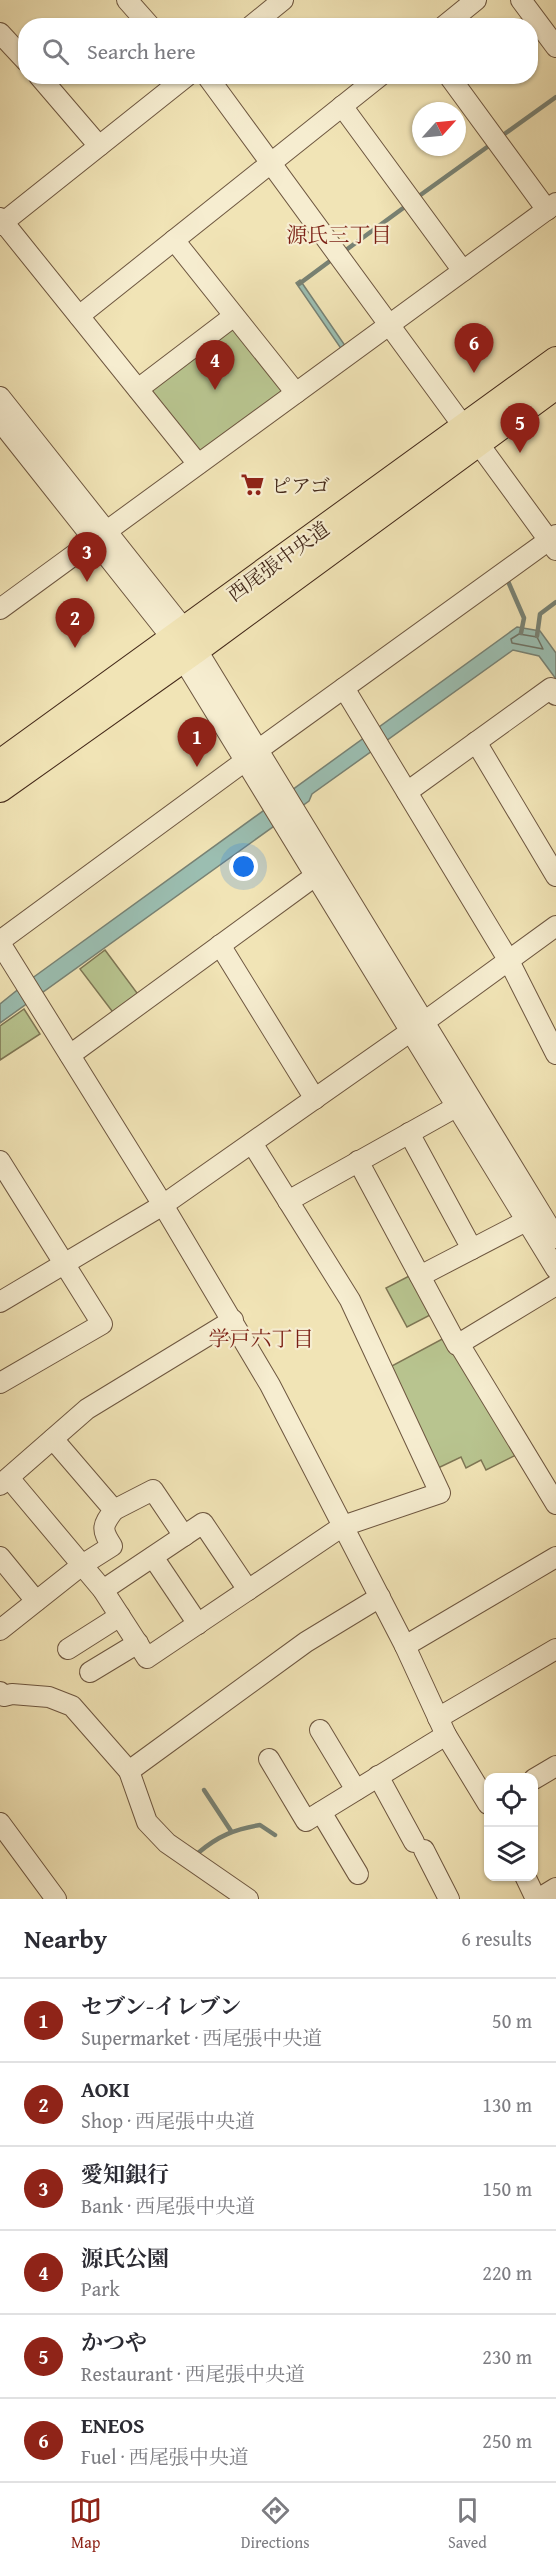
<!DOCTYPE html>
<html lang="en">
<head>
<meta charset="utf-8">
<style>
  body { margin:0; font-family:"Gentium Book Plus","Noto Serif JP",serif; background:#f2f2f3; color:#2b2b33 }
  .controls { position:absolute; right:18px; bottom:18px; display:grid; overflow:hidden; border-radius:12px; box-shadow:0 2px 4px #0004 }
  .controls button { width:54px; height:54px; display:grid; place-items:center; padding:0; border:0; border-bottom:2px solid #e1e1e2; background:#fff; color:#2b2b33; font:30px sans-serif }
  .compass { position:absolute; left:412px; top:102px; width:54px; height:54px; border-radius:50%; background:#fff; box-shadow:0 2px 4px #0004; rotate:63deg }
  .you { position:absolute; left:244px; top:867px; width:21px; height:21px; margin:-15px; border:4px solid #fff; border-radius:50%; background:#1a73e8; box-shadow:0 0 0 9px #1a73e833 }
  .badge { display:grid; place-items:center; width:39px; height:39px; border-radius:50%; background:#8f2418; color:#fff; font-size:20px; font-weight:700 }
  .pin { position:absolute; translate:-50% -50px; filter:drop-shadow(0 2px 3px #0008) }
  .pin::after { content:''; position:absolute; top:32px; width:21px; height:18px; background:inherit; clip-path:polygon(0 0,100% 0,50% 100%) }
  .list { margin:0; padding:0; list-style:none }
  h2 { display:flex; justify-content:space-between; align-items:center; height:78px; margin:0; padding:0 24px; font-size:26px }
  h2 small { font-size:20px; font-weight:400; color:#7c7c81 }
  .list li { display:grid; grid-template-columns:39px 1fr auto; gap:18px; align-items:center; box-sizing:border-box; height:84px; padding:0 24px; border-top:2px solid #e1e1e2 }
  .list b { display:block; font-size:22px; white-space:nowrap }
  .list p { margin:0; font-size:20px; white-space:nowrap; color:#7c7c81 }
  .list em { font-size:20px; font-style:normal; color:#7c7c81 }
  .icon { flex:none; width:33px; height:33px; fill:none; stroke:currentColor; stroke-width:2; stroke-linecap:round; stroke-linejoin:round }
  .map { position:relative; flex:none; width:556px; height:1899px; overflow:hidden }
  .search { position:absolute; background:#fff; box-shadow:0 2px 4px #0004; left:18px; right:18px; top:18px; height:66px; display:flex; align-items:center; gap:15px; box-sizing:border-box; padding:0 21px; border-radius:24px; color:#7c7c81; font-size:22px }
  .sheet { height:582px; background:#fff }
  nav { display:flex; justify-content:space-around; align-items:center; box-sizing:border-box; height:84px; border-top:2px solid #e1e1e2; background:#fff; font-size:16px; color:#7c7c81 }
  nav a { display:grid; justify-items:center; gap:3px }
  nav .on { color:#8f2418 }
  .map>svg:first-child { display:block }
</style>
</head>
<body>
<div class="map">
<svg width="556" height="1899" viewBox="0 0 556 1899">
  <rect width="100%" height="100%" fill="#f1e4b6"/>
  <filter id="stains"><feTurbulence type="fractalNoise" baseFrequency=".00333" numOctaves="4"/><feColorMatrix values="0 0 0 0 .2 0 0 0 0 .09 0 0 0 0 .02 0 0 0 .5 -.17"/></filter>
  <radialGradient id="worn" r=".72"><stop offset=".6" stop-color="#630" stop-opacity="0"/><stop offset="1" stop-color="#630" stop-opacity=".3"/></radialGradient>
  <g fill="#b8c48f" stroke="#7e7654" stroke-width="1.5">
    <polygon points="235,328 282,387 282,394 202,452 194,451 147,392 148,385"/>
    <polygon points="105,950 140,997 115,1015 80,969"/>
    <polygon points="24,1009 40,1034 0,1060 0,1026"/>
    <polygon points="413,1274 434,1313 407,1327 386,1288"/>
    <polygon points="446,1337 518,1454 486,1470 481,1460 466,1468 461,1457 436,1469 388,1368"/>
  </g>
  <g fill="#9bbeb1" stroke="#788274" stroke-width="1.5">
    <polygon points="300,280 346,347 342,350 296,283"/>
    <polygon points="517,627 540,631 556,653 556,679 539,656 513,650 312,794 309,801 0,1023 0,1004 31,979"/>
  </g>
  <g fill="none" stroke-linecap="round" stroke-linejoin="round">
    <polygon stroke="#6f7365" stroke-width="1.5" points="519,634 537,637 543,649 512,643 511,639"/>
    <g stroke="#788274" stroke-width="4.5">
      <polyline points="503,135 556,97"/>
      <polyline points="419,196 490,145"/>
      <polyline points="346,250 406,206"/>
      <polyline points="299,284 330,261"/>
      <polyline points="507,579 524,618 521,633"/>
      <polyline points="537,636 540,614 556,602"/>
      <polyline points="204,1790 231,1831"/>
      <path d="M198,1853C218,1836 235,1829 260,1825L275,1835"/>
    </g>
    <defs>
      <g id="minor">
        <polyline points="127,0 150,26"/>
        <polyline points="521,0 556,47"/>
        <polyline points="251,26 283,0"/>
        <polyline points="444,26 476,0"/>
        <polyline points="0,33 26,61"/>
        <polyline points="39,76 99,146"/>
        <polyline points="207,76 464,427"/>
        <polyline points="449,76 547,210"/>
        <polyline points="342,106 463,271"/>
        <polyline points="0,218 198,464"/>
        <polyline points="0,225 187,76"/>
        <polyline points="174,240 296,393"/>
        <polyline points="79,316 380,76"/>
        <polyline points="138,389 234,316"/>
        <polyline points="0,397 184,629 556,1238"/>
        <polyline points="0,421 172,638 183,659 556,1269"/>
        <polyline points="478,443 556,550"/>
        <polyline points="0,609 556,203"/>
        <polyline points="344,688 509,961 556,1054"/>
        <polyline points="476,742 556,876"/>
        <polyline points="258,750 556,535"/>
        <polyline points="407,792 551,688 556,695"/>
        <polyline points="0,941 245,761"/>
        <polyline points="0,943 163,1205 270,1385 405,1646 446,1735 488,1804"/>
        <polyline points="220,945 315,1099"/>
        <polyline points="70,1055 315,876"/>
        <polyline points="409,1133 472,1249"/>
        <polyline points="0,1161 102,1324 0,1383"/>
        <polyline points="358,1161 457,1345 556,1285"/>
        <polyline points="288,1201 456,1107"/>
        <polyline points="420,1276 526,1221"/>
        <polyline points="0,1302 163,1205 424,1022 556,926"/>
        <polyline points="459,1344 556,1504"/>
        <polyline points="9,1478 103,1590 147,1658 343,1526 440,1493 350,1300 252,1143"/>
        <polyline points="0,1485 87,1409 233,1320"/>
        <polyline points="114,1510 153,1490 184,1536"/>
        <polyline points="0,1557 36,1601"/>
        <polyline points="153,1557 198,1624"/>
        <polyline points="103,1590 203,1523 248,1590"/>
        <path d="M0,1630L82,1565L112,1546C101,1529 102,1526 114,1510L53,1439"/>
        <polyline points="405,1646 556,1557"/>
        <polyline points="68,1649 120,1616"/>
        <polyline points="90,1672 138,1643"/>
        <polyline points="0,1692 4,1696 12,1694 49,1697 72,1706 129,1771 147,1822 167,1843 248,1899"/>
        <polyline points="438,1718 556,1649"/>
        <polyline points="320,1730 356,1790"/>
        <polyline points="269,1759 306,1821 446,1735"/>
        <polyline points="129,1771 306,1642 380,1597"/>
        <polyline points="378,1776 414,1842"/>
        <polyline points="534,1779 556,1766"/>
        <polyline points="321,1812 358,1874"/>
        <polyline points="0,1823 56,1899"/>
        <polyline points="424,1850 449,1899"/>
        <polyline points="525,1876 536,1899"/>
        <polyline points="538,1899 556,1888"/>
      </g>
      <g id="major">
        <polyline points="0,763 556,360"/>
        <polyline points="0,789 196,650 556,386"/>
      </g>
    </defs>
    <use href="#minor" stroke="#6e5740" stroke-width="22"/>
    <use href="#major" stroke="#432819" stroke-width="28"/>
    <use href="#minor" stroke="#f6edd0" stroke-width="20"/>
    <use href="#major" stroke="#f1e4b6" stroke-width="26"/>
  </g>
  <defs>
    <symbol id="supermarket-bare" viewBox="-9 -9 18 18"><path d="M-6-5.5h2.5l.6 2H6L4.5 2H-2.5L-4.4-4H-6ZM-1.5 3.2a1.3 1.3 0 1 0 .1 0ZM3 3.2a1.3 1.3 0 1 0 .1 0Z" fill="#8f2418" stroke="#f6edd0" stroke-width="2.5" paint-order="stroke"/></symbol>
  </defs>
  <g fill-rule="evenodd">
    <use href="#supermarket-bare" x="236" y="468" width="33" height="33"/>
  </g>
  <g text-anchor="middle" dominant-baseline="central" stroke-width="4.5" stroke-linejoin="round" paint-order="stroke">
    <g font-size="20" fill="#432819" stroke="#f6edd0" text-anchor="start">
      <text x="271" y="485">ピアゴ</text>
    </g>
    <g font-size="20" fill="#432819" stroke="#f6edd0">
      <text transform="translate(278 561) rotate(-36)">西尾張中央道</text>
    </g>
    <g font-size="21" fill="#7a1f14" stroke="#f6edd0">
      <text x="339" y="234">源氏三丁目</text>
      <text x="261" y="1338">学戸六丁目</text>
    </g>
  </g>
  <rect width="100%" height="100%" filter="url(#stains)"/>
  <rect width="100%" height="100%" fill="url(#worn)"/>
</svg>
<div class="controls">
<button><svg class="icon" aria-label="locate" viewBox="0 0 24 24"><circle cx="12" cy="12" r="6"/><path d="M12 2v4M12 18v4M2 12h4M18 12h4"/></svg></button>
<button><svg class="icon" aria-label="layers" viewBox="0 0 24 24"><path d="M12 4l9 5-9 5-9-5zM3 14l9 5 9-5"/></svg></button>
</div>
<svg class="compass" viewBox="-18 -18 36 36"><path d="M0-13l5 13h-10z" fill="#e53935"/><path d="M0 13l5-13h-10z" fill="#7c7c81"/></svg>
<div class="you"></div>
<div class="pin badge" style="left:197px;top:767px">1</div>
<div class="pin badge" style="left:75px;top:648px">2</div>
<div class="pin badge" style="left:87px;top:582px">3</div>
<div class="pin badge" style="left:215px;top:390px">4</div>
<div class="pin badge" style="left:520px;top:453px">5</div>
<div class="pin badge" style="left:474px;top:373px">6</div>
<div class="search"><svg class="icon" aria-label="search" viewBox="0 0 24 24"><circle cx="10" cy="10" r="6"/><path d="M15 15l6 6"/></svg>Search here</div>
</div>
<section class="sheet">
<h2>Nearby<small>6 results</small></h2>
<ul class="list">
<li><span class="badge">1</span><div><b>セブン-イレブン</b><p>Supermarket · 西尾張中央道</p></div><em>50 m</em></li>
<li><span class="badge">2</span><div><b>AOKI</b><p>Shop · 西尾張中央道</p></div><em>130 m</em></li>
<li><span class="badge">3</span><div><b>愛知銀行</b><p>Bank · 西尾張中央道</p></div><em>150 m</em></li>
<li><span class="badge">4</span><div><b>源氏公園</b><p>Park</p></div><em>220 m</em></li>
<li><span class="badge">5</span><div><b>かつや</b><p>Restaurant · 西尾張中央道</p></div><em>230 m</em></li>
<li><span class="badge">6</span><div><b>ENEOS</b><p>Fuel · 西尾張中央道</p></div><em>250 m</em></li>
</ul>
</section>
<nav>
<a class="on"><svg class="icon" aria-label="map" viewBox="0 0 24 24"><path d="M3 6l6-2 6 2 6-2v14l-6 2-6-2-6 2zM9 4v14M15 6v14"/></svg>Map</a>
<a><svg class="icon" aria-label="directions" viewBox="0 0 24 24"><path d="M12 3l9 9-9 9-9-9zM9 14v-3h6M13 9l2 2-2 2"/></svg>Directions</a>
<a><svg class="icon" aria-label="saved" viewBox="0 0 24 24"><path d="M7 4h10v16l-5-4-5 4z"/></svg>Saved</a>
</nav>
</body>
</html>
